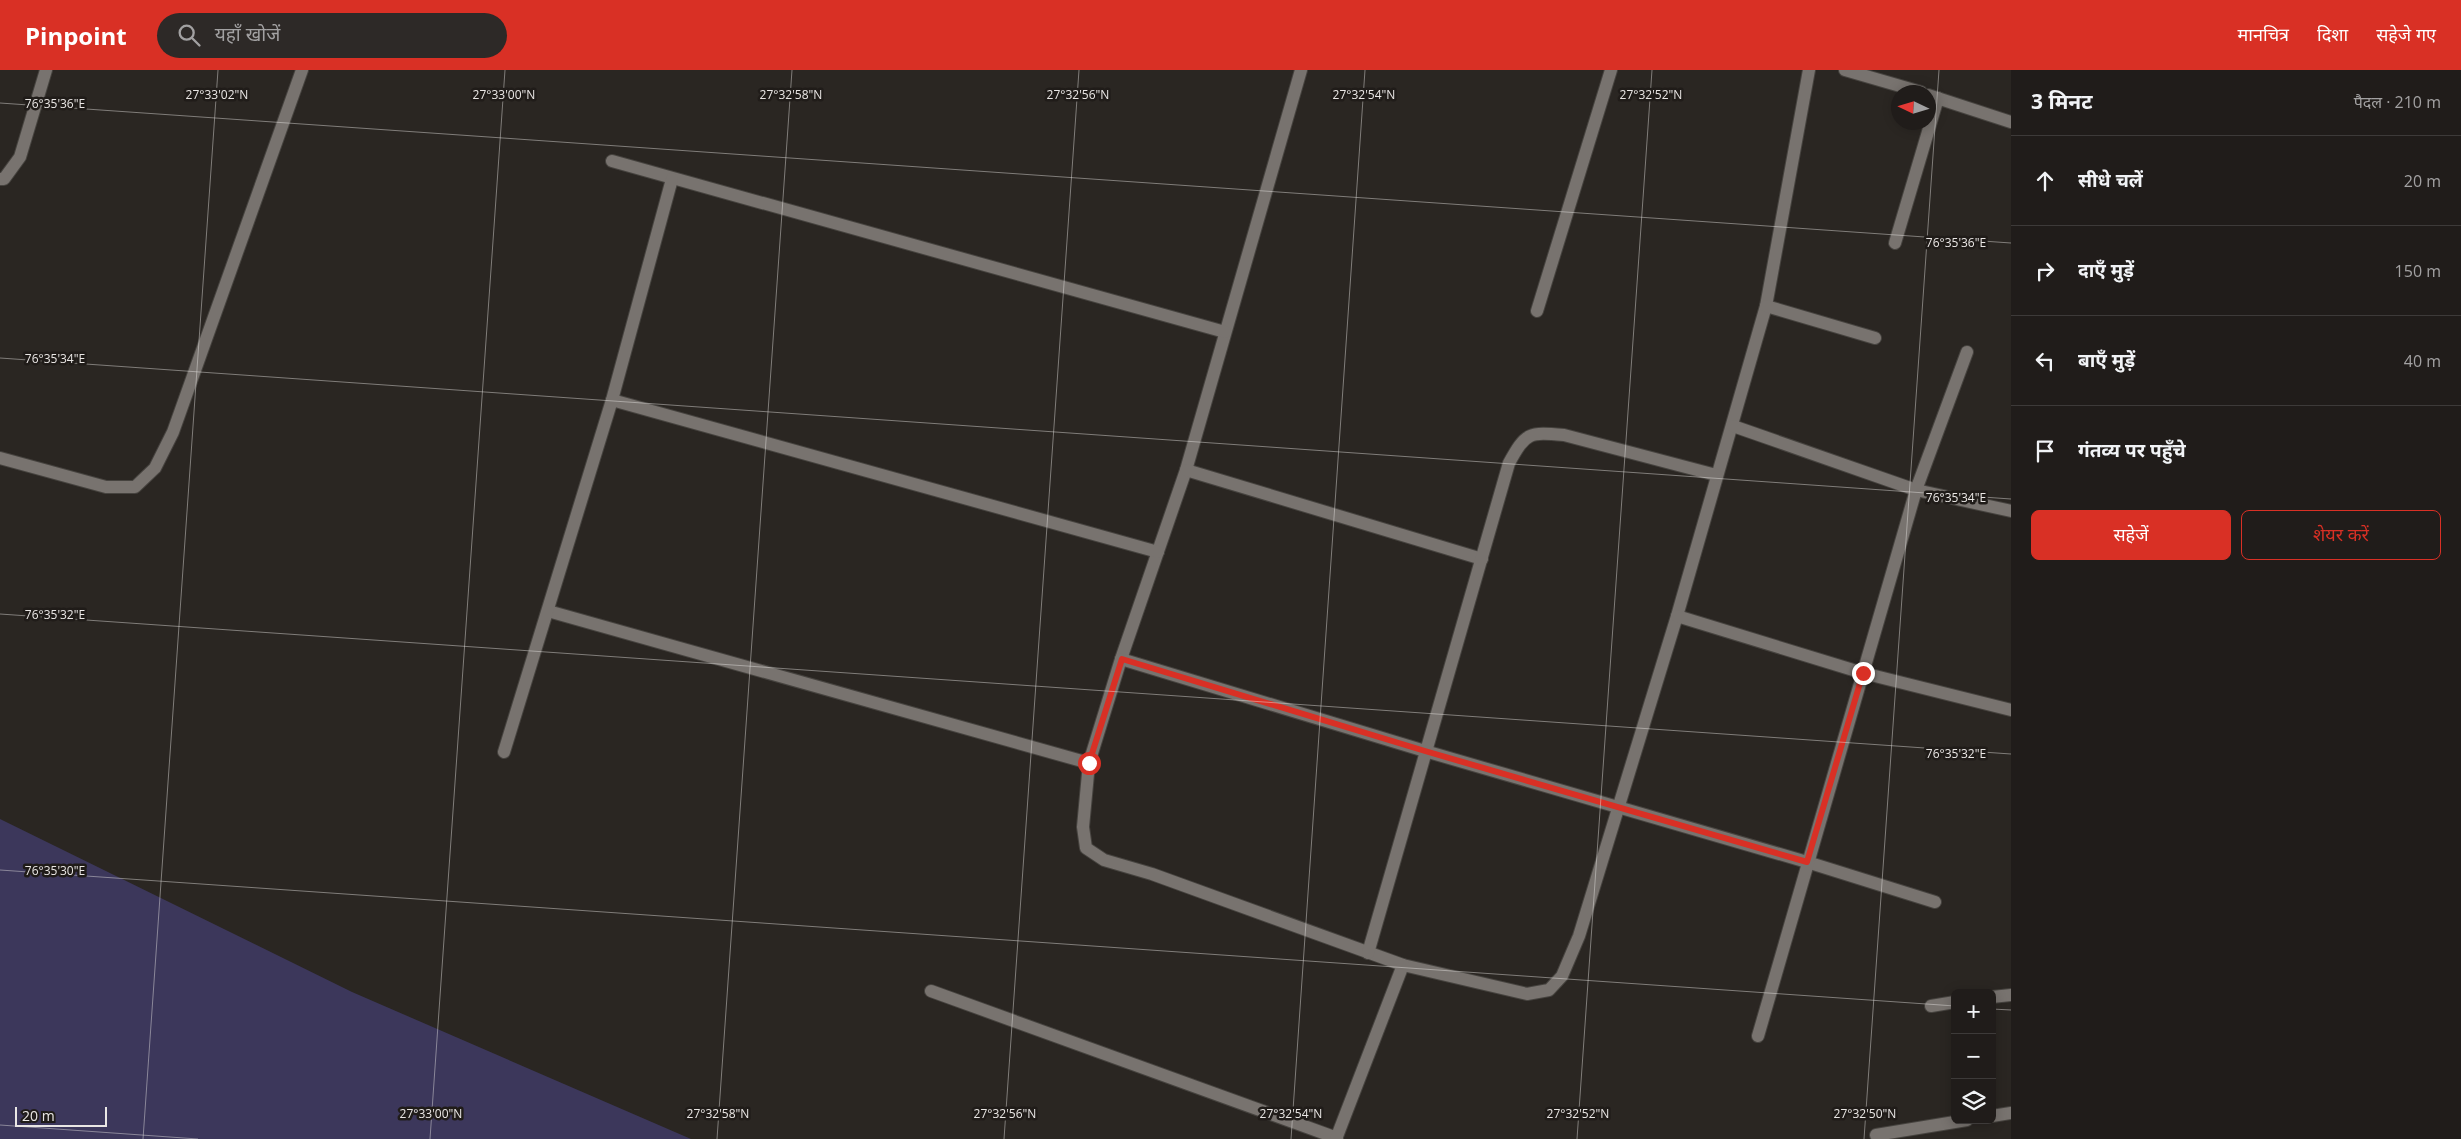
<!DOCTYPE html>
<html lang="hi">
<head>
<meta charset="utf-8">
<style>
  body { margin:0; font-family:"Open Sans","Noto Sans Devanagari",sans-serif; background:#2d2927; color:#f1f3f6 }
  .controls { position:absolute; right:15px; bottom:15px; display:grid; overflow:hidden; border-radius:8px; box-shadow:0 2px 12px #0003 }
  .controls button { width:45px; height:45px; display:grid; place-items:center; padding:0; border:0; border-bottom:1px solid #3d3a39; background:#201c1a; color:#f1f3f6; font:25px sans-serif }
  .compass { position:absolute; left:1891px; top:15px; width:45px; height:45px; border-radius:50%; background:#201c1a; box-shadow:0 2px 12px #0003; rotate:274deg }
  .scale { position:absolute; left:15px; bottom:12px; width:92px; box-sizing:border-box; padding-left:5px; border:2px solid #e9e6e4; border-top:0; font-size:14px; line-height:18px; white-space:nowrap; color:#e9e6e4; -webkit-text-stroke:4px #201c19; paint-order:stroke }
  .stop { position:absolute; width:15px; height:15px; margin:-11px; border:4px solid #d93025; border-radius:50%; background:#fff }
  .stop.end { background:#d93025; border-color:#fff; box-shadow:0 1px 5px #0008 }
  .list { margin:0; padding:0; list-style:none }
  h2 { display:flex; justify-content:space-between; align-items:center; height:65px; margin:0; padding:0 20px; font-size:21px }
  h2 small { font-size:16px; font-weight:400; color:#a2a1a2 }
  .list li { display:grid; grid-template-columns:32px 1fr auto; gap:15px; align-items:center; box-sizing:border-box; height:90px; padding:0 20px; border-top:1px solid #3d3a39 }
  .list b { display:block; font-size:19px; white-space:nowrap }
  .list em { font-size:16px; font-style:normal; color:#a2a1a2 }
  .actions { display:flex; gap:10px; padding:15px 20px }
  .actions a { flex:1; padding:11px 0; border:1px solid #d93025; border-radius:8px; text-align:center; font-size:18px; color:#d93025 }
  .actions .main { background:#d93025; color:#fff }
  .icon { flex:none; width:28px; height:28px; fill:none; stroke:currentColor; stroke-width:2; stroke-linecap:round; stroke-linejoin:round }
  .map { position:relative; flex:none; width:2011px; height:1069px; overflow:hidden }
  header { display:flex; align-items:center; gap:30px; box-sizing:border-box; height:70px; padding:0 25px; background:#d93025; color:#fff }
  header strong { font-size:24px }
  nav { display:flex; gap:28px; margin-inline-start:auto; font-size:18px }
  .search { width:350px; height:45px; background:#2d2927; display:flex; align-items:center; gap:12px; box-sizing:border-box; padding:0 18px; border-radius:28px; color:#a2a1a2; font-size:19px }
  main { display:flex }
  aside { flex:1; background:#201c1a }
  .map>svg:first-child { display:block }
</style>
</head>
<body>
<header>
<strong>Pinpoint</strong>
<div class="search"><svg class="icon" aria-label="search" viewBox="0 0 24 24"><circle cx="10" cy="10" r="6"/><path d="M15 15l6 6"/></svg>यहाँ खोजें</div>
<nav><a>मानचित्र</a><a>दिशा</a><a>सहेजे गए</a></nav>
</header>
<main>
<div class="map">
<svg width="2011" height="1069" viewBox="0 0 2011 1069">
  <rect width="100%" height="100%" fill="#2a2622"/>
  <polygon fill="#3c375b" points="0,749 352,922 691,1069 0,1069"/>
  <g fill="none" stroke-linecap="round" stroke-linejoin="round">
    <defs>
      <g id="service">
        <polyline points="0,109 4,109 20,87 46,0"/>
        <polyline points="0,388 106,417 135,417 155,398 173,362 302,0"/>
      </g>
      <g id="minor">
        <polyline points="1301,0 1186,400 1121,589 1089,693 1083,757 1086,778 1104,790 1152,804 1403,895 1527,924 1549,920 1562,906 1579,866 1677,546 1766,236 1809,0"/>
        <polyline points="612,91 1225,262"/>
        <polyline points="1895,173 1938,28"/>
        <polyline points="1766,236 1875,268"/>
        <polyline points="1537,241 1611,0"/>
        <polyline points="612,330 1158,482"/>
        <polyline points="1733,356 1916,420 2011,441"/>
        <polyline points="1186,400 1482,489"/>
        <polyline points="548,541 1089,693"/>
        <polyline points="1677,546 1863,603 2011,640"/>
        <polyline points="1121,589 1425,681 1807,792 1935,832"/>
        <polyline points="504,682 612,330 672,109"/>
        <path d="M1368,883L1509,393C1526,362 1529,362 1564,365L1716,405"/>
        <polyline points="931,921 1337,1068"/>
        <polyline points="1992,927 2011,925"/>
        <polyline points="1931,936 1955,932"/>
        <polyline points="1758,966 1916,420 1967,282"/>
        <polyline points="1992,1046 2011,1043"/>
        <polyline points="1876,1065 1967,1050"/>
        <polyline points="1336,1069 1403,895"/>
      </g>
      <g id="secondary">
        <polyline points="1845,0 1921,22"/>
        <polyline points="1928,25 2011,52"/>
      </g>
    </defs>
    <use href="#service" stroke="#46433f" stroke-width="14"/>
    <use href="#minor" stroke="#46433f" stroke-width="14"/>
    <use href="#secondary" stroke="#46433f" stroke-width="14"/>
    <use href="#service" stroke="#78736f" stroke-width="12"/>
    <use href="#minor" stroke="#78736f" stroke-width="12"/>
    <use href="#secondary" stroke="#78736f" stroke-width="12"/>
  </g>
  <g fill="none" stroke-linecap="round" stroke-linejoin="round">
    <polyline stroke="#d93025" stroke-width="6" points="1089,693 1122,589 1425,681 1807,792 1863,603"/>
  </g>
  <path fill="none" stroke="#e9e6e4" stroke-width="1" stroke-opacity="0.45" d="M0,33L2011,173M0,288L2011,429M0,544L2011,684M0,800L1955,936M1992,939L2011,940M0,1055L198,1069M143,1069L218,0M430,1069L505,0M717,1069L792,0M1004,1069L1079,0M1291,1069L1365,0M1577,1069L1652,0M1864,1069L1939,0"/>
  <g font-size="12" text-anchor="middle" fill="#e9e6e4" stroke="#201c19" stroke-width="5" stroke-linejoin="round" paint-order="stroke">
    <text x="217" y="29">27°33'02"N</text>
    <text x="504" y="29">27°33'00"N</text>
    <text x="791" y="29">27°32'58"N</text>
    <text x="1078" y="29">27°32'56"N</text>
    <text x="1364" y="29">27°32'54"N</text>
    <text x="1651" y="29">27°32'52"N</text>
    <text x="55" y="38">76°35'36"E</text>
    <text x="1956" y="177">76°35'36"E</text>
    <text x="55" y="293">76°35'34"E</text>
    <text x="1956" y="432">76°35'34"E</text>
    <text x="55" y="549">76°35'32"E</text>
    <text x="1956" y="688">76°35'32"E</text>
    <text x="55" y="805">76°35'30"E</text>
    <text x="431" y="1048">27°33'00"N</text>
    <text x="718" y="1048">27°32'58"N</text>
    <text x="1005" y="1048">27°32'56"N</text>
    <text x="1291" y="1048">27°32'54"N</text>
    <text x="1578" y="1048">27°32'52"N</text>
    <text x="1865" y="1048">27°32'50"N</text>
  </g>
</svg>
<div class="controls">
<button>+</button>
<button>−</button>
<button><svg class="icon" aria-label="layers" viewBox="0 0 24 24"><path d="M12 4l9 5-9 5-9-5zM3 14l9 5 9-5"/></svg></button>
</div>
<svg class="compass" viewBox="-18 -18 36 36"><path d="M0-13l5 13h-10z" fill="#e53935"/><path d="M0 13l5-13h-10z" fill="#a2a1a2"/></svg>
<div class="scale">20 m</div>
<div class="stop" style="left:1089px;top:693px"></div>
<div class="stop end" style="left:1863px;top:603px"></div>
</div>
<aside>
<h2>3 मिनट<small>पैदल · 210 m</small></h2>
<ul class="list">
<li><svg class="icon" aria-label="ahead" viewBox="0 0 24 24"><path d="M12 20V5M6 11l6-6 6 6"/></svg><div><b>सीधे चलें</b></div><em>20 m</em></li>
<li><svg class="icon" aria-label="right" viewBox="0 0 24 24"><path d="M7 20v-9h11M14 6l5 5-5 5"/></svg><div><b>दाएँ मुड़ें</b></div><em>150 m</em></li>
<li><svg class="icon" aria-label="left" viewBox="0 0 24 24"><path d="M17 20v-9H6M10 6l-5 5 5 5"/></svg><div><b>बाएँ मुड़ें</b></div><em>40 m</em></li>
<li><svg class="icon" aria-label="arrive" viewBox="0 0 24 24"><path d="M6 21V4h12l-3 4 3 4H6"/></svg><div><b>गंतव्य पर पहुँचे</b></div></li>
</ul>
<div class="actions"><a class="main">सहेजें</a><a>शेयर करें</a></div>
</aside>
</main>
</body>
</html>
